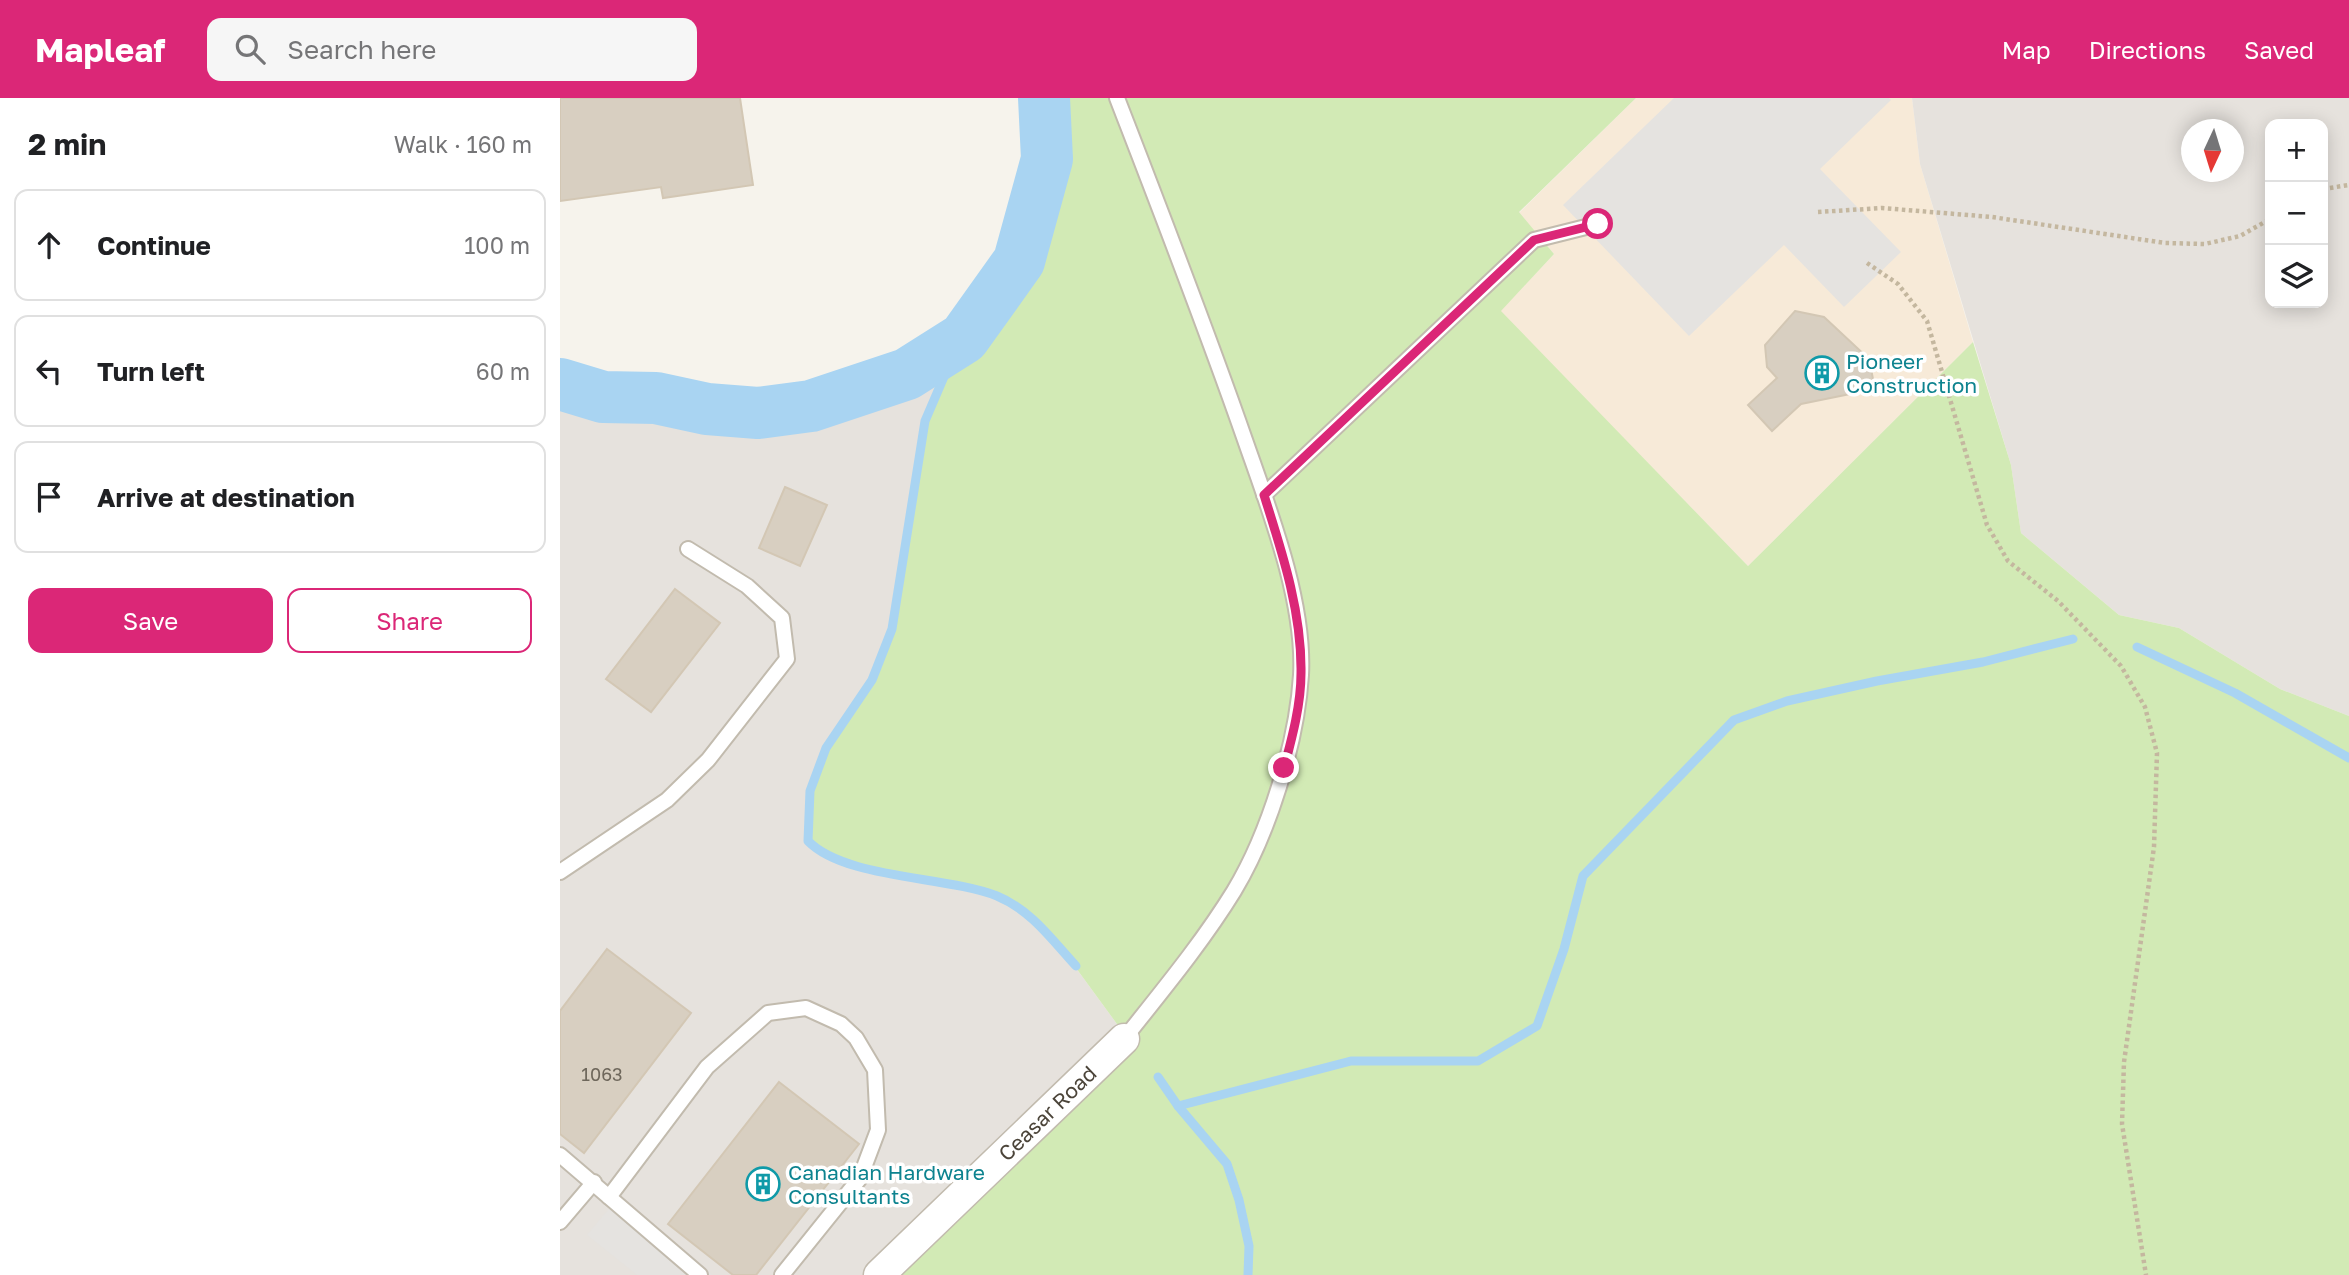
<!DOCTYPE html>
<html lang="en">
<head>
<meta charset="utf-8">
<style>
  body { margin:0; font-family:"Golos Text",sans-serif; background:#f6f6f6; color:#202124 }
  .controls { position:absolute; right:21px; top:21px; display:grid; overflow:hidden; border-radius:14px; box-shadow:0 4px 18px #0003 }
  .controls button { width:63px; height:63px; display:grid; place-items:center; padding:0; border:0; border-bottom:2px solid #e0e0e0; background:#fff; color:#202124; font:35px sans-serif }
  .compass { position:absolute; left:1621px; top:21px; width:63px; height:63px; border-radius:50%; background:#fff; box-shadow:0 4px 18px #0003; rotate:184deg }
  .stop { position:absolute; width:21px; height:21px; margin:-16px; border:5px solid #db2777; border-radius:50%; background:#fff }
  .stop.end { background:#db2777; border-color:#fff; box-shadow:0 2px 7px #0008 }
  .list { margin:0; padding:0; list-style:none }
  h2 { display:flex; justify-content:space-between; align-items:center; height:91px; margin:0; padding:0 28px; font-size:30px }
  h2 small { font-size:23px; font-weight:400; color:#757577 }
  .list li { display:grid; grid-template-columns:46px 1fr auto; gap:21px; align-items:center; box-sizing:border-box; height:112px; margin:0 14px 14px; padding:0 14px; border:2px solid #e0e0e0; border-radius:14px }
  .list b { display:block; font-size:26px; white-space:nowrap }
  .list em { font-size:23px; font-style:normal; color:#757577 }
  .actions { display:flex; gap:14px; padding:21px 28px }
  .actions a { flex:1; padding:16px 0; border:2px solid #db2777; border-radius:14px; text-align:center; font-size:24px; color:#db2777 }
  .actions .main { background:#db2777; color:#fff }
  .icon { flex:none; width:38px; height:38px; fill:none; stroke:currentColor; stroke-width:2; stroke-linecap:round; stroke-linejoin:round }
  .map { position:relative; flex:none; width:1789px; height:1177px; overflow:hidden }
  header { display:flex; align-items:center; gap:42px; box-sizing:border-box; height:98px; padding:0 35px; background:#db2777; color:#fff }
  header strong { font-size:33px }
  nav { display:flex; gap:38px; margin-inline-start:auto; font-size:24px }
  .search { width:490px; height:63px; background:#f6f6f6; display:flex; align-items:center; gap:18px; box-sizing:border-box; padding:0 24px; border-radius:14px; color:#757577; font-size:26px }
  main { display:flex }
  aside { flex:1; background:#fff }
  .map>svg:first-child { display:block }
</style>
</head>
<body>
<header>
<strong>Mapleaf</strong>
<div class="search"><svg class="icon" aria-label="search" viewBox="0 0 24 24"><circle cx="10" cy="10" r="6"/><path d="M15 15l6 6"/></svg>Search here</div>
<nav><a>Map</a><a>Directions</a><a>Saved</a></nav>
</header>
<main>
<aside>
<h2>2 min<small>Walk · 160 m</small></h2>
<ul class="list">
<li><svg class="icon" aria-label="ahead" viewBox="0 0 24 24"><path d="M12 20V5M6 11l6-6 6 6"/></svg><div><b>Continue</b></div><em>100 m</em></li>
<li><svg class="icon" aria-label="left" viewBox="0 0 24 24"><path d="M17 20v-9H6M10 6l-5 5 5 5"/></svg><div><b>Turn left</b></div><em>60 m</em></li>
<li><svg class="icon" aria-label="arrive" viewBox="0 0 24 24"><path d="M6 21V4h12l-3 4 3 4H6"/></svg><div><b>Arrive at destination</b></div></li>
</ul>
<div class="actions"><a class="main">Save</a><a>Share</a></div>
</aside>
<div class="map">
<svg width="1789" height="1177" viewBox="0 0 1789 1177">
  <rect width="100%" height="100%" fill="#f6f3ec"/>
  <polygon fill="#f7ead8" points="1076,0 1352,0 1360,66 1413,244 1188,468 940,213 994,156 959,115"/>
  <g fill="#e6e2dd" fill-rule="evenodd">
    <path d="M1352,0H1789V618L1720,591L1619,530L1559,517L1461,435L1451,367L1360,66ZM1710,26H1763V205H1710ZM1632,32H1674V74H1632Z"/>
    <polygon points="401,244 384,274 364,323 340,478 330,530 322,556 311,581 266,647 248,694 387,787 436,799 467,816 516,870 565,937 316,1177 0,1177 0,288 43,301 97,302 146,312 199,317 251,309 348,278"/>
  </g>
  <polygon fill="#d2eab5" points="486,0 1076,0 959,114 994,156 941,213 1188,468 1413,244 1451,367 1461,435 1559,517 1619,530 1720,591 1789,618 1789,1177 316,1177 565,937 516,870 467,816 436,799 387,787 289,769 254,753 246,744 248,694 266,647 311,581 330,530 364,323 384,274 401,244 407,239 461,164 489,60"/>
  <g fill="#e5e3e0">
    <polygon points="1114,0 1329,0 1331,2 1260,71 1341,154 1284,209 1224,147 1129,238 1003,107"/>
    <polygon points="58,1100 153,1177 77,1177 27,1137"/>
  </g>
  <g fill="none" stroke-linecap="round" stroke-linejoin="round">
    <g stroke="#a9d4f2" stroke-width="9">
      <path d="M404,240L386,274L365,323L332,531L312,582L266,650L250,693L248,743C285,781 386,778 437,798C471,812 492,842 516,868"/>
      <polyline points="1577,549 1675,595 1789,660"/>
      <polyline points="598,979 618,1008 667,1066 679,1102 689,1148 688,1177"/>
      <polyline points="618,1008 791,963 918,963 977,928 1004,851 1023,778 1174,622 1227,603 1317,583 1423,564 1513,541"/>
    </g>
    <polyline stroke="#a9d4f2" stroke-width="52" points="0,286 43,299 96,300 147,311 198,315 251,308 347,276 404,240 459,163 487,61 484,0"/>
  </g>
  <g fill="#d8cfc1" stroke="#d3c7b4" stroke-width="2">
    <polygon points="0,0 180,0 193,87 103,100 101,89 0,103"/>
    <polygon points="1235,213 1264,219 1309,261 1315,291 1241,306 1212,333 1188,307 1217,280 1207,269 1205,247"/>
    <polygon points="225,389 267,407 240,468 199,450"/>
    <polygon points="115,491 160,525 91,614 46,581"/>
    <polygon points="47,851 131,915 24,1055 0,1036 0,913"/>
    <polygon points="219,984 299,1046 196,1177 173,1177 108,1126"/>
  </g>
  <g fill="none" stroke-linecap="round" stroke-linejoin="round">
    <defs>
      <g id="lane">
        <path d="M557,0C601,114 645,227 685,342C709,411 745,503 741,577C737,644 709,735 674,793C642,845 602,893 564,941"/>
        <polyline points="704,397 974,142 1038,126"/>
        <polyline points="0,774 107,702 148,662 227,561 222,520 187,488 128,451"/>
        <polyline points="0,1057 140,1177"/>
        <polyline points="49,1099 147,969 208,915 246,910 281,926 296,940 315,972 318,1032 300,1080 222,1177"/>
        <polyline points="0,1124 34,1084"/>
      </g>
      <polyline id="street" points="319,1177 564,941"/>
    </defs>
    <use href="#lane" stroke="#c2bbae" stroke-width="18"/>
    <use href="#street" stroke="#c2bbae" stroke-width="33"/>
    <g stroke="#c4b79f" stroke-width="4.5" stroke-dasharray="3.5 3.5" stroke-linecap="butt">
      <polyline points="1763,91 1789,87"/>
      <polyline points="1258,114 1322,110 1432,119 1605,145 1645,146 1680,138 1710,121"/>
      <polyline points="1307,165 1338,186 1367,223 1427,427 1448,463 1498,503 1561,568 1585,609 1597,655 1594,749 1564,964 1562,1026 1586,1177"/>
    </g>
    <use href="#lane" stroke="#fff" stroke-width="14"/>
    <use href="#street" stroke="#fff" stroke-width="30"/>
  </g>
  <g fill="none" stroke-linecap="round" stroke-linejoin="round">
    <path stroke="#db2777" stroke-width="9" d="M724,670C732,640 741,607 741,575C742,514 722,454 704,397L974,142L1038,126"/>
  </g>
  <defs>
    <symbol id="building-ring" viewBox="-11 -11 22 22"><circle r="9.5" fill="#fff" stroke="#0f9aa8" stroke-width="1.5"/><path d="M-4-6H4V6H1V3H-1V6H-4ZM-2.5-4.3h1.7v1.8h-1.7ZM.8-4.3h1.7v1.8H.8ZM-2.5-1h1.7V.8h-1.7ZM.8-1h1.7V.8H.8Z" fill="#0f9aa8"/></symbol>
  </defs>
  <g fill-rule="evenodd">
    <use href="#building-ring" x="1243" y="256" width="38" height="38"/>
    <use href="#building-ring" x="184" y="1067" width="38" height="38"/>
  </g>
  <g text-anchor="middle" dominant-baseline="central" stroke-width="7" stroke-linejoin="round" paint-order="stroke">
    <g font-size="18" fill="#6e675b">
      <text x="42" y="976">1063</text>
    </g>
    <g font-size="21" fill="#0d838f" stroke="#fff" text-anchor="start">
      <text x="1286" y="263">Pioneer<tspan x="1286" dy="24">Construction</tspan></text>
      <text x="228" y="1074">Canadian Hardware<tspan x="228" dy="24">Consultants</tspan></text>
    </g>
    <g font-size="21" fill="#4b4439" stroke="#fff">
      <text transform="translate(487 1015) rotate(-44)">Ceasar Road</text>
    </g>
  </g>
</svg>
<div class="controls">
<button>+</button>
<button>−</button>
<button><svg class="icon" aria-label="layers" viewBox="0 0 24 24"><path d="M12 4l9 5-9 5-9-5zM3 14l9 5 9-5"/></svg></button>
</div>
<svg class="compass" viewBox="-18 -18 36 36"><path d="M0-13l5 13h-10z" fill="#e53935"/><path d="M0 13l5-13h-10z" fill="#757577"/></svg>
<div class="stop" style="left:1038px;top:126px"></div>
<div class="stop end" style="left:724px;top:670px"></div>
</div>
</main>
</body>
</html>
